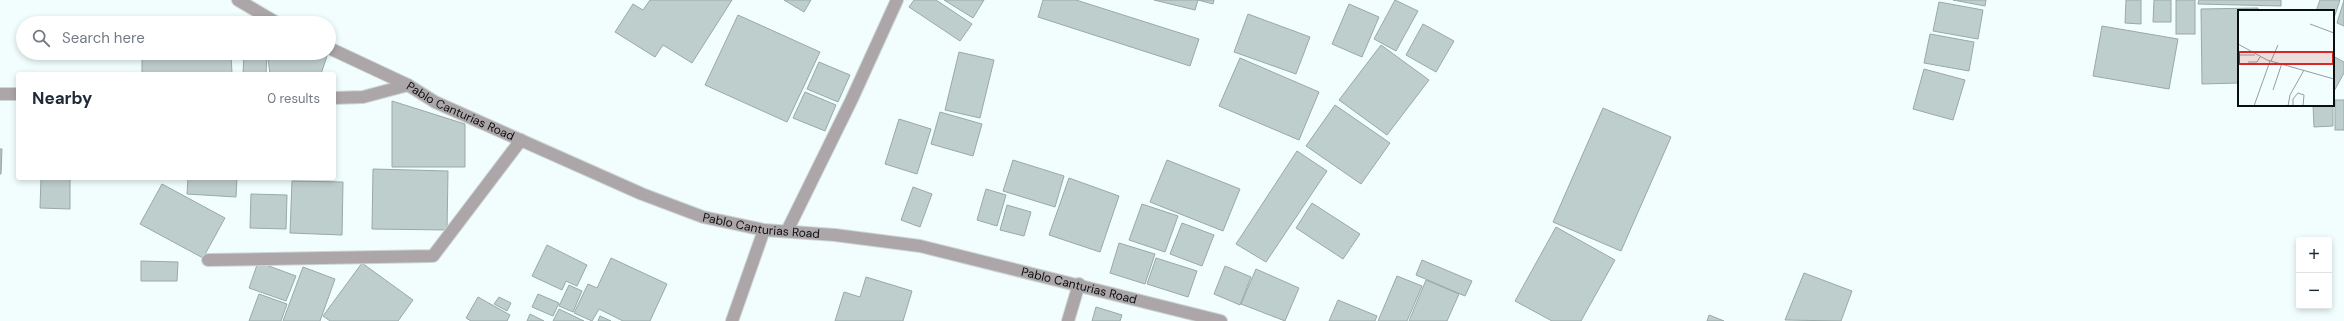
<!DOCTYPE html>
<html lang="en">
<head>
<meta charset="utf-8">
<style>
  body { margin:0; font-family:"DM Sans",sans-serif; background:#f2f2f3; color:#1f2937 }
  .controls { position:absolute; right:12px; bottom:12px; display:grid; overflow:hidden; border-radius:4px; box-shadow:0 2px 6px #0003 }
  .controls button { width:36px; height:36px; display:grid; place-items:center; padding:0; border:0; border-bottom:1px solid #e0e1e3; background:#fff; color:#1f2937; font:20px sans-serif }
  .list { margin:0; padding:0; list-style:none }
  h2 { display:flex; justify-content:space-between; align-items:center; height:52px; margin:0; padding:0 16px; font-size:17px }
  h2 small { font-size:13px; font-weight:400; color:#747a83 }
  .icon { flex:none; width:22px; height:22px; fill:none; stroke:currentColor; stroke-width:2; stroke-linecap:round; stroke-linejoin:round }
  .map { position:relative; flex:none; width:2344px; height:321px; overflow:hidden }
  .search { position:absolute; background:#fff; box-shadow:0 2px 6px #0003; left:16px; top:16px; width:320px; height:44px; display:flex; align-items:center; gap:10px; box-sizing:border-box; padding:0 14px; border-radius:22px; color:#747a83; font-size:15px }
  .panel { position:absolute; background:#fff; box-shadow:0 2px 6px #0003; left:16px; top:72px; width:320px; height:108px; border-radius:4px }
  .map>svg:first-child { display:block }
</style>
</head>
<body>
<div class="map">
<svg width="2344" height="321" viewBox="0 0 2344 321">
  <rect width="100%" height="100%" fill="#f1fefd"/>
  <g fill="#bececd" stroke="#99a9a8">
    <polygon points="650,0 732,0 692,63 663,45 655,57 615,32 633,4 643,10"/>
    <polygon points="784,0 811,0 804,12"/>
    <polygon points="914,0 936,0 972,24 960,41 909,7"/>
    <polygon points="944,0 984,0 973,18"/>
    <polygon points="1043,0 1076,0 1199,39 1190,66 1038,17"/>
    <polygon points="1154,0 1214,0 1213,4 1198,0 1195,10"/>
    <polygon points="1395,0 1418,11 1396,51 1374,39"/>
    <polygon points="1953,0 1986,0 1985,6"/>
    <polygon points="2126,0 2141,0 2141,24 2125,23"/>
    <polygon points="2154,0 2171,0 2171,22 2153,22"/>
    <rect x="2176" y="0" width="19" height="34"/>
    <polygon points="2199,0 2281,0 2281,6 2198,4"/>
    <polygon points="2320,0 2340,0 2333,21 2333,11 2316,11"/>
    <polygon points="2344,0 2344,26 2337,23"/>
    <polygon points="1939,2 1983,10 1978,39 1933,31"/>
    <polygon points="1349,4 1379,17 1362,57 1332,44"/>
    <polygon points="2258,8 2258,11 2239,11 2239,83 2202,84 2201,9"/>
    <polygon points="1248,14 1310,37 1296,74 1234,52"/>
    <polygon points="738,15 820,52 787,122 705,85"/>
    <polygon points="1423,24 1454,41 1436,72 1406,55"/>
    <polygon points="2102,26 2178,39 2169,89 2093,76"/>
    <polygon points="1930,34 1974,42 1969,71 1924,63"/>
    <polygon points="1381,45 1429,80 1387,135 1339,100"/>
    <polygon points="959,52 994,60 980,118 945,110"/>
    <polygon points="142,53 231,53 232,74 142,74"/>
    <polygon points="244,53 267,53 266,74 243,74"/>
    <polygon points="274,53 328,53 321,74 270,74 268,59"/>
    <polygon points="2333,56 2344,62 2344,73 2333,93"/>
    <polygon points="1240,58 1319,92 1299,140 1219,106"/>
    <polygon points="819,62 850,75 838,102 807,89"/>
    <polygon points="1924,69 1965,80 1953,120 1913,109"/>
    <polygon points="805,92 836,105 825,131 793,118"/>
    <rect x="2335" y="100" width="9" height="30"/>
    <polygon points="392,101 465,124 465,167 392,167"/>
    <polygon points="1335,105 1390,143 1361,184 1306,146"/>
    <polygon points="2313,105 2333,105 2333,126 2314,127"/>
    <polygon points="1603,108 1671,137 1621,251 1553,222"/>
    <polygon points="940,112 982,124 973,156 931,144"/>
    <polygon points="899,119 931,129 917,174 885,164"/>
    <polygon points="0,149 2,149 1,174 0,174"/>
    <polygon points="1297,151 1327,171 1266,262 1236,244"/>
    <polygon points="1013,160 1064,176 1055,207 1003,191"/>
    <polygon points="1167,160 1240,189 1223,231 1150,202"/>
    <polygon points="373,169 448,171 447,230 372,229"/>
    <polygon points="41,178 70,178 70,209 40,208"/>
    <polygon points="188,178 237,178 236,197 187,194"/>
    <polygon points="1069,178 1119,196 1100,252 1049,235"/>
    <polygon points="292,181 343,182 342,235 290,233"/>
    <polygon points="162,184 225,218 203,258 140,224"/>
    <polygon points="913,187 932,194 920,227 901,220"/>
    <polygon points="986,189 1006,195 997,226 977,220"/>
    <polygon points="251,194 287,195 286,229 250,228"/>
    <polygon points="1312,203 1360,234 1343,259 1296,228"/>
    <polygon points="1142,204 1178,216 1165,252 1129,240"/>
    <polygon points="1007,205 1031,212 1024,236 1000,230"/>
    <polygon points="1182,223 1214,235 1202,266 1170,254"/>
    <polygon points="1556,227 1615,260 1581,321 1552,321 1515,301"/>
    <polygon points="1119,243 1155,254 1145,284 1110,273"/>
    <polygon points="547,245 587,265 577,286 566,281 562,290 532,276"/>
    <polygon points="611,258 667,284 650,321 623,321 599,309 592,321 574,313 588,284 597,288"/>
    <polygon points="1156,258 1197,271 1188,297 1147,284"/>
    <polygon points="1422,260 1472,281 1465,296 1416,275"/>
    <polygon points="141,261 178,262 177,281 141,281"/>
    <polygon points="258,262 296,276 286,301 249,288"/>
    <polygon points="362,263 413,300 398,321 330,321 323,316"/>
    <polygon points="1225,266 1251,277 1240,305 1214,294"/>
    <polygon points="303,267 335,279 320,321 283,321"/>
    <polygon points="1256,269 1299,288 1285,321 1241,304"/>
    <polygon points="1804,273 1852,291 1841,321 1785,320"/>
    <polygon points="1397,276 1422,286 1407,321 1378,321"/>
    <polygon points="866,277 912,291 903,321 835,321 844,292 860,297"/>
    <polygon points="1426,280 1459,294 1447,321 1409,321"/>
    <polygon points="569,285 582,291 573,312 559,306"/>
    <polygon points="259,294 287,304 281,321 249,321"/>
    <polygon points="538,294 559,303 553,316 532,307"/>
    <polygon points="478,297 510,315 507,321 471,321 466,318"/>
    <polygon points="499,297 511,303 507,311 494,304"/>
    <polygon points="1338,300 1377,316 1375,321 1329,321"/>
    <polygon points="1096,307 1122,315 1120,321 1092,321"/>
    <polygon points="559,309 584,321 553,321"/>
    <polygon points="530,314 544,321 527,321"/>
    <polygon points="1709,315 1724,321 1707,321"/>
    <polygon points="600,316 611,321 598,321"/>
  </g>
  <g fill="none" stroke-linecap="round" stroke-linejoin="round">
    <defs>
      <g id="minor">
        <polyline points="238,0 277,23"/>
        <path id="s1" d="M329,48L408,85L435,102L642,194L703,217L764,230L835,235L920,246L1221,321"/>
        <polyline points="0,94 18,94"/>
        <polyline points="334,98 363,97 408,85"/>
        <polyline points="787,231 851,101 897,0"/>
        <polyline points="208,260 433,256 521,140"/>
        <polyline points="732,321 764,230"/>
        <polyline points="1068,321 1079,284"/>
      </g>
    </defs>
    <use href="#minor" stroke="#ccd8d7" stroke-width="14"/>
    <use href="#minor" stroke="#ada6a9" stroke-width="12"/>
  </g>
  <g text-anchor="middle" dominant-baseline="central" stroke-width="3" stroke-linejoin="round" paint-order="stroke">
    <g font-size="12" fill="#090e0e" stroke="#fff">
      <text stroke="none"><textPath href="#s1" startOffset="146">Pablo Canturias Road</textPath></text>
      <text stroke="none"><textPath href="#s1" startOffset="470">Pablo Canturias Road</textPath></text>
      <text stroke="none"><textPath href="#s1" startOffset="794">Pablo Canturias Road</textPath></text>
    </g>
  </g>
  <g transform="translate(2238 10)">
    <rect width="96" height="96" fill="#f1fefd"/>
    <path fill="none" stroke="#949e9d" stroke-width="1" d="M72,14L96,23M0,34L29,50L96,69M0,45H17M33,51L40,35M10,52H19L22,47M35,80L44,53M16,96L32,51M50,96L52,85L66,60M55,96V89L60,83L66,85L65,96"/>
    <path fill="#d62828" fill-opacity="0.15" stroke="#d62828" stroke-width="2" d="M1,42H95V54H1Z"/>
    <rect width="96" height="96" fill="none" stroke="#090e0e" stroke-width="2"/>
  </g>
</svg>
<div class="controls">
<button>+</button>
<button>−</button>
</div>
<div class="search"><svg class="icon" aria-label="search" viewBox="0 0 24 24"><circle cx="10" cy="10" r="6"/><path d="M15 15l6 6"/></svg>Search here</div>
<section class="panel">
<h2>Nearby<small>0 results</small></h2>
<ul class="list">
</ul>
</section>
</div>
</body>
</html>
